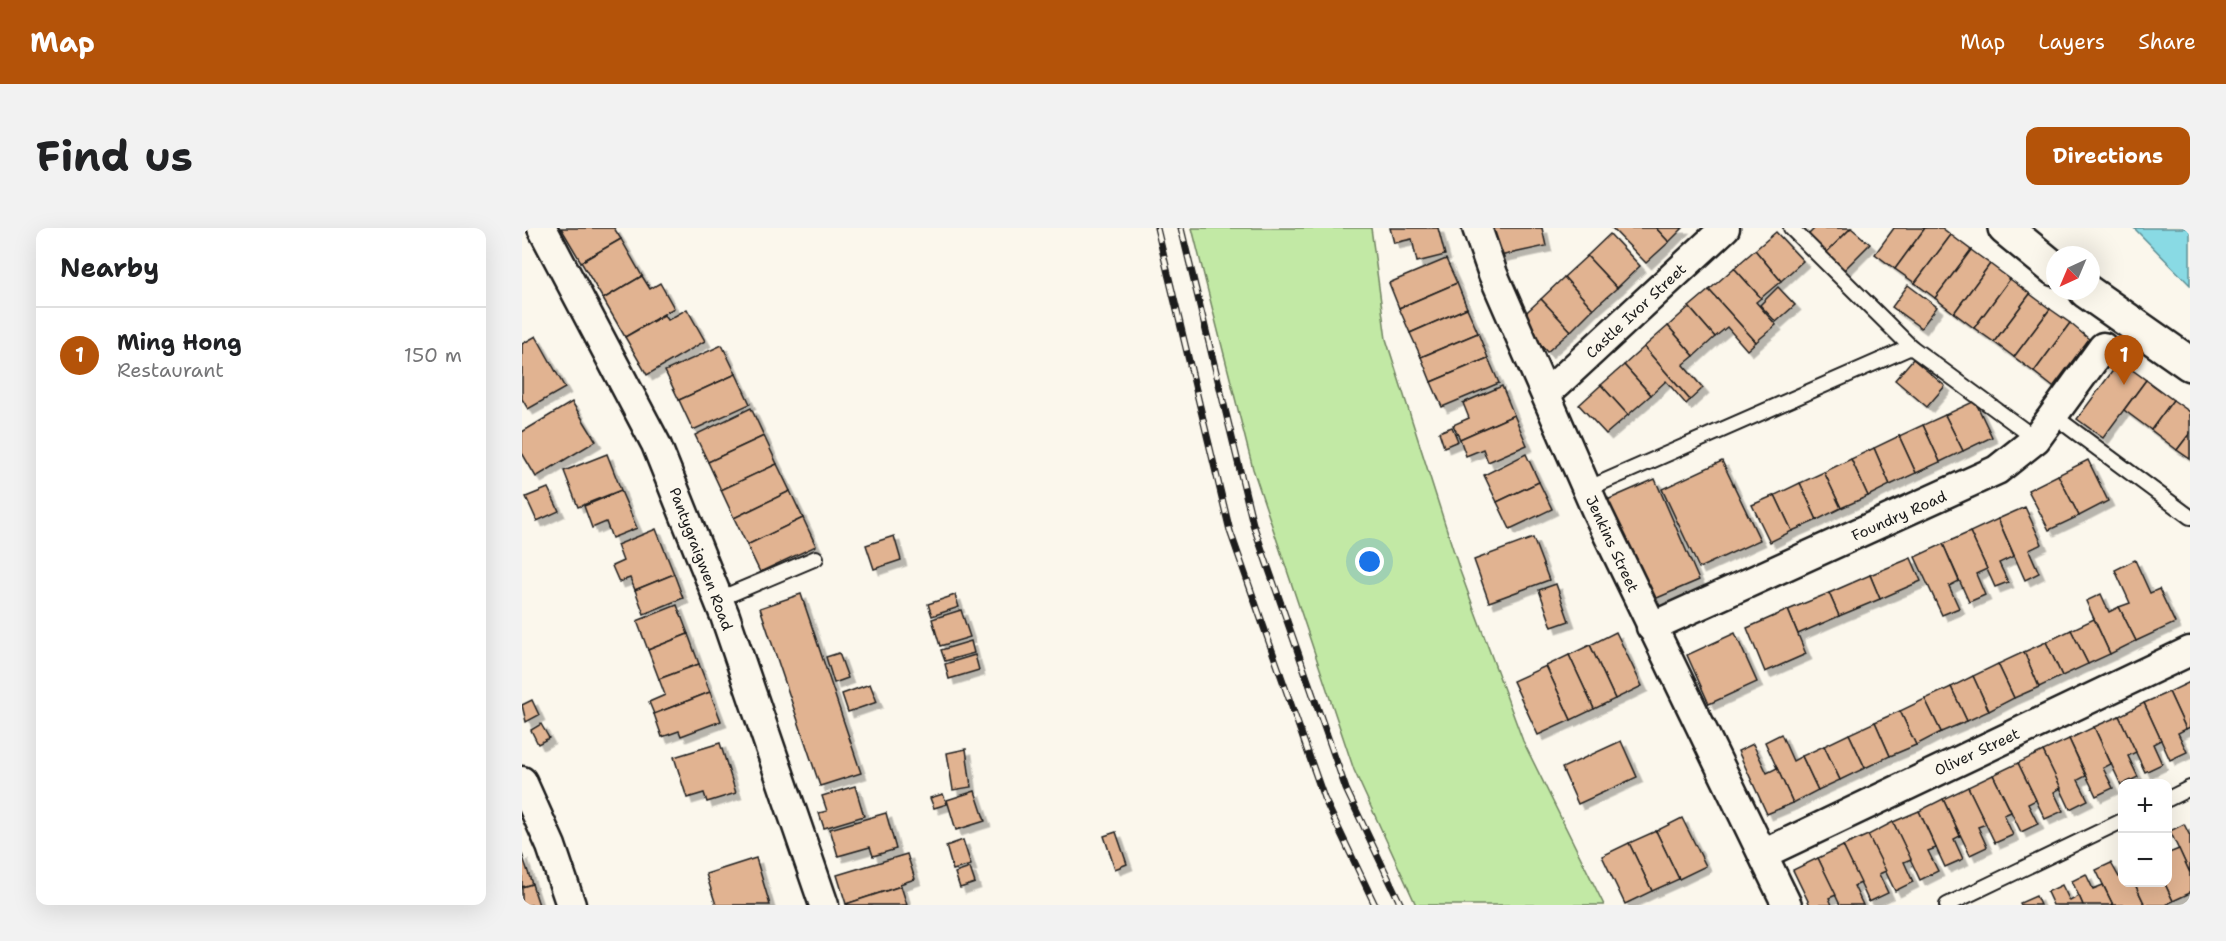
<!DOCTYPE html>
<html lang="en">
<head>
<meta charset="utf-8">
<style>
  body { margin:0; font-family:"Shantell Sans",sans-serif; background:#f2f2f2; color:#202124 }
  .controls { position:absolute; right:18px; bottom:18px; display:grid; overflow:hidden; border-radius:12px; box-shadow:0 6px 24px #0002 }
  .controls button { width:54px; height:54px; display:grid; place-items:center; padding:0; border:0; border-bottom:2px solid #e0e0e0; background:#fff; color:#202124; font:30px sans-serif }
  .compass { position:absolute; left:1524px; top:18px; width:54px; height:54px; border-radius:50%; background:#fff; box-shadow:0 6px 24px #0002; rotate:224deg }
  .you { position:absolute; left:848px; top:334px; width:21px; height:21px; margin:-15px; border:4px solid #fff; border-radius:50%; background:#1a73e8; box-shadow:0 0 0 9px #1a73e833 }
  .badge { display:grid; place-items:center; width:39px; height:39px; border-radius:50%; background:#b45309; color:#fff; font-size:20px; font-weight:700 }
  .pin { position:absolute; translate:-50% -50px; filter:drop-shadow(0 2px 3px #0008) }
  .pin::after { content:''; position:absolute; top:32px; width:21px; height:18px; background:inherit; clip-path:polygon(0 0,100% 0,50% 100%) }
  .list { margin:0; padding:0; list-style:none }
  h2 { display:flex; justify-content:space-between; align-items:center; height:78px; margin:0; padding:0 24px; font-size:26px }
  h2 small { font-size:20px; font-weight:400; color:#757577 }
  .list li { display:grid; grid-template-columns:39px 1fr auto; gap:18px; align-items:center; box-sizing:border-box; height:96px; padding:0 24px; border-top:2px solid #e0e0e0 }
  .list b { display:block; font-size:22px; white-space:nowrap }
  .list p { margin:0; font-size:20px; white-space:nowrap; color:#757577 }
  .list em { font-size:20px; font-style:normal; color:#757577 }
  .map { position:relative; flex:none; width:1668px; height:677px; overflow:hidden; border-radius:12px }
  header { display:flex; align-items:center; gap:36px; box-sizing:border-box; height:84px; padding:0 30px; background:#b45309; color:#fff }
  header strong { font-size:28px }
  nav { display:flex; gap:33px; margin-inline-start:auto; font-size:21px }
  .intro { display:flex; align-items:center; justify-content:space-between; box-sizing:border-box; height:144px; padding:0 36px }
  h1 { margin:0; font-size:42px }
  .button { padding:15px 27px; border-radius:12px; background:#b45309; color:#fff; font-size:21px; font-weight:700 }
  main { display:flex; gap:36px; padding:0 36px }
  aside { flex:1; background:#fff; border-radius:12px; box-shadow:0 6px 24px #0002 }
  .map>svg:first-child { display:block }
</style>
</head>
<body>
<header>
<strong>Map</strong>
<nav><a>Map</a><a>Layers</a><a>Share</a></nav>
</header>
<div class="intro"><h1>Find us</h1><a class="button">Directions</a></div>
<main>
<aside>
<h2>Nearby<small></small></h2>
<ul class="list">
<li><span class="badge">1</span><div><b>Ming Hong</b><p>Restaurant</p></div><em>150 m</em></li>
</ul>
</aside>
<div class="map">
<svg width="1668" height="677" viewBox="0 0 1668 677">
  <defs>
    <filter id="shadow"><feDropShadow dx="5.5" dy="5.5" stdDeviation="0" flood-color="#0004"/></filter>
  </defs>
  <rect width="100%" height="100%" fill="#fbf7ec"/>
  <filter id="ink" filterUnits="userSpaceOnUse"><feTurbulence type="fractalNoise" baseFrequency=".0167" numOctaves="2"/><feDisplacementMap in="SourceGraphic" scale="12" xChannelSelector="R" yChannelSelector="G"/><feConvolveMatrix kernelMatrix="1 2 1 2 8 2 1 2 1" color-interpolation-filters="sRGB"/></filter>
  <g filter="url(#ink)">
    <polygon fill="#c2e9a5" stroke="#6f8260" stroke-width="1.5" points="670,0 849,0 864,111 938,343 1001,513 1082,677 894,677 832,542 731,241"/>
    <polygon fill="#89dae4" stroke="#5d8e94" stroke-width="1.5" points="1612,0 1668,0 1668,57"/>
    <g fill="#e1b391" stroke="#1c1c1c" stroke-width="1.5" filter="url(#shadow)">
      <polygon points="39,0 92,0 99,11 59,34"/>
      <polygon points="868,0 916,0 923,27 895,34 890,11 872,15"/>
      <polygon points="974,0 1020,0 1024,18 973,29 967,2"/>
      <polygon points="1090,0 1134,0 1147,14 1124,35"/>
      <polygon points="1134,0 1161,0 1147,14"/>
      <polygon points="1293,0 1329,0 1304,25 1286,7"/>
      <polygon points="1329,0 1348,16 1322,42 1304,25"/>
      <polygon points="1372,0 1403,0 1373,41 1353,26"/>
      <polygon points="1403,0 1420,0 1429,7 1393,55 1373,41"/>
      <polygon points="1254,4 1281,33 1259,53 1233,22"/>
      <polygon points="1088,6 1118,38 1095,60 1065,28"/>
      <polygon points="1429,7 1449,22 1413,70 1393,55"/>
      <polygon points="99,11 120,48 81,71 59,34"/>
      <polygon points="1233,22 1259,53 1239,70 1212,40"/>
      <polygon points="1449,22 1468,36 1432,85 1413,70"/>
      <polygon points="1065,28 1095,60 1071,81 1042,49"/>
      <polygon points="924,31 935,55 877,80 867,55"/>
      <polygon points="1468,36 1488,51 1452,100 1432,85"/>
      <polygon points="1212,40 1239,70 1234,74 1254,97 1234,114 1187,62"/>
      <polygon points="120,48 128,61 138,55 152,80 103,109 81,71"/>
      <polygon points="1042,49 1071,81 1049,103 1019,71"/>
      <polygon points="1488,51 1508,66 1472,114 1452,100"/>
      <polygon points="935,55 945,80 888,105 877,80"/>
      <polygon points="1386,57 1415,79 1399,100 1370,79"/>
      <polygon points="1256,59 1273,77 1254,94 1238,77"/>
      <polygon points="1187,62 1234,114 1225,122 1205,99 1193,109 1167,79"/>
      <polygon points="1508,66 1528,81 1492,129 1472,114"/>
      <polygon points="1019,71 1049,103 1025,124 996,92"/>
      <polygon points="1167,79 1193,109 1172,128 1146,98"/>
      <polygon points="945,80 956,105 899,129 888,105"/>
      <polygon points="165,81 183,113 125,147 103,109 142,87 146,92"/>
      <polygon points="1528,81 1548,95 1512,144 1492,129"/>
      <polygon points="1548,95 1567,111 1531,159 1512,144"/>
      <polygon points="1146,98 1172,128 1161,137 1181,160 1168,172 1122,119"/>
      <polygon points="956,105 966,130 909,154 899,129"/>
      <polygon points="14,108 43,160 6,181 0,171 0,116"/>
      <polygon points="200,117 214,146 157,172 143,143"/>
      <polygon points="1122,119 1168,172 1164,176 1144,153 1129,167 1102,137"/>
      <polygon points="966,130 977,155 920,179 909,154"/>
      <polygon points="1391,131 1423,158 1405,179 1373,152"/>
      <polygon points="1598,133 1624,152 1581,210 1555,191"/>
      <polygon points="1102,137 1129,167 1106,187 1079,157"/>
      <polygon points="214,146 228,176 171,202 157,172"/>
      <polygon points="1624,152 1651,172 1629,202 1602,182"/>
      <polygon points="1079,157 1106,187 1084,206 1057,177"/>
      <polygon points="980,158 992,187 938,211 931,197 947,190 941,175"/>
      <polygon points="1651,172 1668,184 1668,205 1655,222 1629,202"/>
      <polygon points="1453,173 1470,209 1441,223 1423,187"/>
      <polygon points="50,174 74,213 14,249 0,225 0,204"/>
      <polygon points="229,180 242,208 186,234 173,207"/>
      <polygon points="992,187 1005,217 966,234 961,221 944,228 938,211"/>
      <polygon points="1423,187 1441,223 1418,234 1401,197"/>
      <polygon points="1401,197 1418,234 1394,245 1377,208"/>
      <polygon points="930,199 936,213 922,219 917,204"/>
      <polygon points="1668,205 1668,231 1655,222"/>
      <polygon points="242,208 255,236 199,262 186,234"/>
      <polygon points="1377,208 1394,245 1368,257 1352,220"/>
      <polygon points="1352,220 1368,257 1346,268 1329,231"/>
      <polygon points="85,226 99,262 56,279 42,243"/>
      <polygon points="1004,226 1017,254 975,274 962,247"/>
      <polygon points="1329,231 1346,268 1319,280 1302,244"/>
      <polygon points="1566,232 1586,273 1557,288 1536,247"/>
      <polygon points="1200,233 1238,312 1177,340 1140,261"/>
      <polygon points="255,236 268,263 212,290 199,262"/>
      <polygon points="1302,244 1319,280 1295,292 1278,255"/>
      <polygon points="1536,247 1557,288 1527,302 1506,262"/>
      <polygon points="1133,251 1177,352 1128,373 1083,273"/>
      <polygon points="1017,254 1030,281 988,301 975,274"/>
      <polygon points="1278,255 1295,292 1270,303 1253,267"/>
      <polygon points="26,260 37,283 15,293 4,269"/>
      <polygon points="99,263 115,300 90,310 84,294 70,300 62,278"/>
      <polygon points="268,263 281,290 225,317 212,290"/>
      <polygon points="1253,267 1270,303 1248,314 1230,277"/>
      <polygon points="1503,279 1520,316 1507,322 1517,345 1503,352 1476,291"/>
      <polygon points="281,290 294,318 238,344 225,317"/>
      <polygon points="1476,291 1492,328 1477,335 1486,354 1473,359 1448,304"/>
      <polygon points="134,301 152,346 113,362 108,350 97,354 90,338 101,333 95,317"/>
      <polygon points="1448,304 1465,341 1454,346 1463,367 1447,374 1421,316"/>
      <polygon points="372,308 379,332 352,341 344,317"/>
      <polygon points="1011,310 1027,352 967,374 952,332"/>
      <polygon points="1421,316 1437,353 1427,358 1437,380 1420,387 1393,329"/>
      <polygon points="1389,330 1399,353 1358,371 1348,347"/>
      <polygon points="1613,332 1628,365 1637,361 1653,395 1614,413 1597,379 1608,375 1593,342"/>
      <polygon points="152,346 161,370 122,386 113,362"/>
      <polygon points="1348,347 1358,371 1317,388 1307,365"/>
      <polygon points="1034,356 1047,393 1030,399 1017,362"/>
      <polygon points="1307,365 1317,388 1276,406 1266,382"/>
      <polygon points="279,366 339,545 298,558 238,380"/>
      <polygon points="1579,366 1587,384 1597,379 1614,413 1588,426 1564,373"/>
      <polygon points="433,367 437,379 410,388 406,376"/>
      <polygon points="155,377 166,406 126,422 115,393"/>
      <polygon points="439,382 448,409 418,418 410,391"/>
      <polygon points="1266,382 1284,426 1243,444 1225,400"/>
      <polygon points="1572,391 1588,426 1566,436 1549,402"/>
      <polygon points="1549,402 1566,436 1540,448 1524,414"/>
      <polygon points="1094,404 1120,458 1093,471 1068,417"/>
      <polygon points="1213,405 1235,454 1187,476 1165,427"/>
      <polygon points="166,406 177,436 137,451 126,422"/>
      <polygon points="449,413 452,425 423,433 419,422"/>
      <polygon points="1524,414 1540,448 1517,459 1502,424"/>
      <polygon points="1068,417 1093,471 1072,481 1047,427"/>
      <polygon points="1502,424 1517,459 1492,470 1476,436"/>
      <polygon points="317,425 326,450 312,455 304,429"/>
      <polygon points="453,427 457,442 427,451 423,436"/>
      <polygon points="1047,427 1072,481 1049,492 1024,438"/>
      <polygon points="177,436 188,464 132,486 127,474 143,467 137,451"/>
      <polygon points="1476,436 1492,470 1467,483 1451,448"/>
      <polygon points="1024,438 1049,492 1016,507 991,453"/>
      <polygon points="1451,448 1467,483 1445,493 1429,459"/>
      <polygon points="1668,454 1668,499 1664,501 1647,464"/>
      <polygon points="348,456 355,474 326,484 320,466"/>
      <polygon points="1429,459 1445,493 1419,504 1403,471"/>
      <polygon points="188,464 199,493 159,508 157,503 140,509 132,486"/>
      <polygon points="1647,464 1664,501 1656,505 1665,524 1648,532 1622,475"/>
      <polygon points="1403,471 1419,504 1394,517 1378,483"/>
      <polygon points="10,472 17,487 4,494 0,477"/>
      <polygon points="1622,475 1639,512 1631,516 1640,536 1623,544 1597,488"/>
      <polygon points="1378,483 1394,517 1368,528 1353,494"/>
      <polygon points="1597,488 1614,524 1606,528 1616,549 1599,557 1572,499"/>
      <polygon points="1353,494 1368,528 1343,540 1327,506"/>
      <polygon points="19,496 27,510 16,516 9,502"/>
      <polygon points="1572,499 1589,536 1581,540 1591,560 1574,568 1547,511"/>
      <polygon points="1259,506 1271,533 1280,528 1296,562 1271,575 1243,514"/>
      <polygon points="1327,506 1343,540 1318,552 1302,518"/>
      <polygon points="1547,511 1564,548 1556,552 1566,572 1548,581 1521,523"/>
      <polygon points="1099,513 1115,549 1056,576 1040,540"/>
      <polygon points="198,515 214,565 185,574 182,565 165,570 152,529"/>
      <polygon points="1231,516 1245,545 1255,540 1271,575 1245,586 1216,523"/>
      <polygon points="1302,518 1318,552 1296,562 1280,528"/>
      <polygon points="444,521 449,559 431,562 425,525"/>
      <polygon points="1521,523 1539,560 1532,564 1541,583 1523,591 1496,535"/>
      <polygon points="1496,535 1514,572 1506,576 1516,596 1499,604 1471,547"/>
      <polygon points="1471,547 1489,584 1482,587 1491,607 1473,615 1446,559"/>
      <polygon points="333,558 342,588 302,600 297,585 305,583 300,568"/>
      <polygon points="1446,559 1464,596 1456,599 1465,619 1448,627 1421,571"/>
      <polygon points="453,563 463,593 434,602 425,572"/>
      <polygon points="421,566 425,576 412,580 408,570"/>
      <polygon points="1421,571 1438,608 1432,611 1441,631 1423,639 1397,583"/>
      <polygon points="1397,583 1414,620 1406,623 1416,643 1398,652 1371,594"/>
      <polygon points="364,585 374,621 351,628 348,619 316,628 308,601"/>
      <polygon points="1160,590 1184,638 1157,651 1134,603"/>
      <polygon points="1371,594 1389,631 1382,634 1391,654 1373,663 1346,607"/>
      <polygon points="1662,596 1668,608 1668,645 1648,603"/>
      <polygon points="1134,603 1157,651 1130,663 1107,615"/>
      <polygon points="594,604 605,636 593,641 582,608"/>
      <polygon points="1346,607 1364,643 1357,646 1366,665 1347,674 1321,618"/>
      <polygon points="441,612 449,637 431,642 424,618"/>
      <polygon points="1107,615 1130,663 1103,676 1080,628"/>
      <polygon points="1321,618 1339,655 1332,658 1341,677 1318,677 1296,630"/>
      <polygon points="1646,621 1647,625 1657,621 1668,645 1668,665 1651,673 1642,654 1646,654"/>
      <polygon points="0,626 10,656 0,659"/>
      <polygon points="385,626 393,651 378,656 379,658 324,676 315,647"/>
      <polygon points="234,630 248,677 194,677 184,646"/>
      <polygon points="1296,630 1314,667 1307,670 1310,677 1288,677 1271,642"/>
      <polygon points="1589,635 1597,649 1600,648 1600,654 1612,654 1623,677 1591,677 1574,642"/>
      <polygon points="448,640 453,655 438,660 433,645"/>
      <polygon points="1564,646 1571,661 1581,657 1591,677 1561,677 1550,653"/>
      <polygon points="1612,654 1642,654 1651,673 1644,677 1623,677"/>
      <polygon points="10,656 17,677 0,677 0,659"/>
      <polygon points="1540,657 1548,673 1557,668 1561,677 1531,677 1525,664"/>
      <polygon points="379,658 385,677 325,677 324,676"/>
      <polygon points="1514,668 1518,677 1499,677 1498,675"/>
    </g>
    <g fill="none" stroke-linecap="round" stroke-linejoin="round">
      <defs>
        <g id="lane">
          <polyline points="1269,0 1389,119 1514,211"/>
          <polyline points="1532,188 1668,289"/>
          <polyline points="1065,261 1389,119"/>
          <polyline points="197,371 294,330"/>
          <polyline points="1646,571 1668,560"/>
          <polyline points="1425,677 1600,593"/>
        </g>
        <g id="street">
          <polyline points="20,0 134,216 203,388 302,677"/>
          <polyline points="955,0 971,46 1074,282 1265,677"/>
          <polyline points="1025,165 1203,0"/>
          <polyline points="1129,399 1475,242 1514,211 1581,119"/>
          <polyline points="0,553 29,618 49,677"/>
          <polyline points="1241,626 1668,423"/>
        </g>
        <g id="primary">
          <polyline points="1483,0 1533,41"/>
          <polyline points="1564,63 1668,136"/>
        </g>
      </defs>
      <use href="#lane" stroke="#1c1c1c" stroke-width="18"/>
      <use href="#street" stroke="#1c1c1c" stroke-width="33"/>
      <use href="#primary" stroke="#1c1c1c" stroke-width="38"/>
      <use href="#lane" stroke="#fbf7ec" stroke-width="14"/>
      <use href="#street" stroke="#fbf7ec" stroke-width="28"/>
      <use href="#primary" stroke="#fbf7ec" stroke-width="33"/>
      <defs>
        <g id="rail">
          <polyline points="635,0 708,303 802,570 853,677"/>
          <polyline points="659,0 731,296 824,561 879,677"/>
        </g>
      </defs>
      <use href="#rail" stroke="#1c1c1c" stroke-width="7"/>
      <use href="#rail" stroke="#fbf7ec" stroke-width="4.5" stroke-dasharray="14" stroke-linecap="butt"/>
    </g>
  </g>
  <g text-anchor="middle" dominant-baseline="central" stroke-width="4.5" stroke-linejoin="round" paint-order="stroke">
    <g font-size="15" fill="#1c1c1c" stroke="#fbf7ec">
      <text transform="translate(1114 83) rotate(-43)">Castle Ivor Street</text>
      <text transform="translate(1377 288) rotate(-24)">Foundry Road</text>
      <text transform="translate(1090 316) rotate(65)">Jenkins Street</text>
      <text transform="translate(179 331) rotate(69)">Pantygraigwen Road</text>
      <text transform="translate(1455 524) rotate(-25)">Oliver Street</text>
    </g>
  </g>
</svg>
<div class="controls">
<button>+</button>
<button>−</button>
</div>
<svg class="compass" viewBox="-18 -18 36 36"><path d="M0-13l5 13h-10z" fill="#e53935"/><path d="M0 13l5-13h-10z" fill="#757577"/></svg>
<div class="you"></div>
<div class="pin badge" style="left:1602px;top:157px">1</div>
</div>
</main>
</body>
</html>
